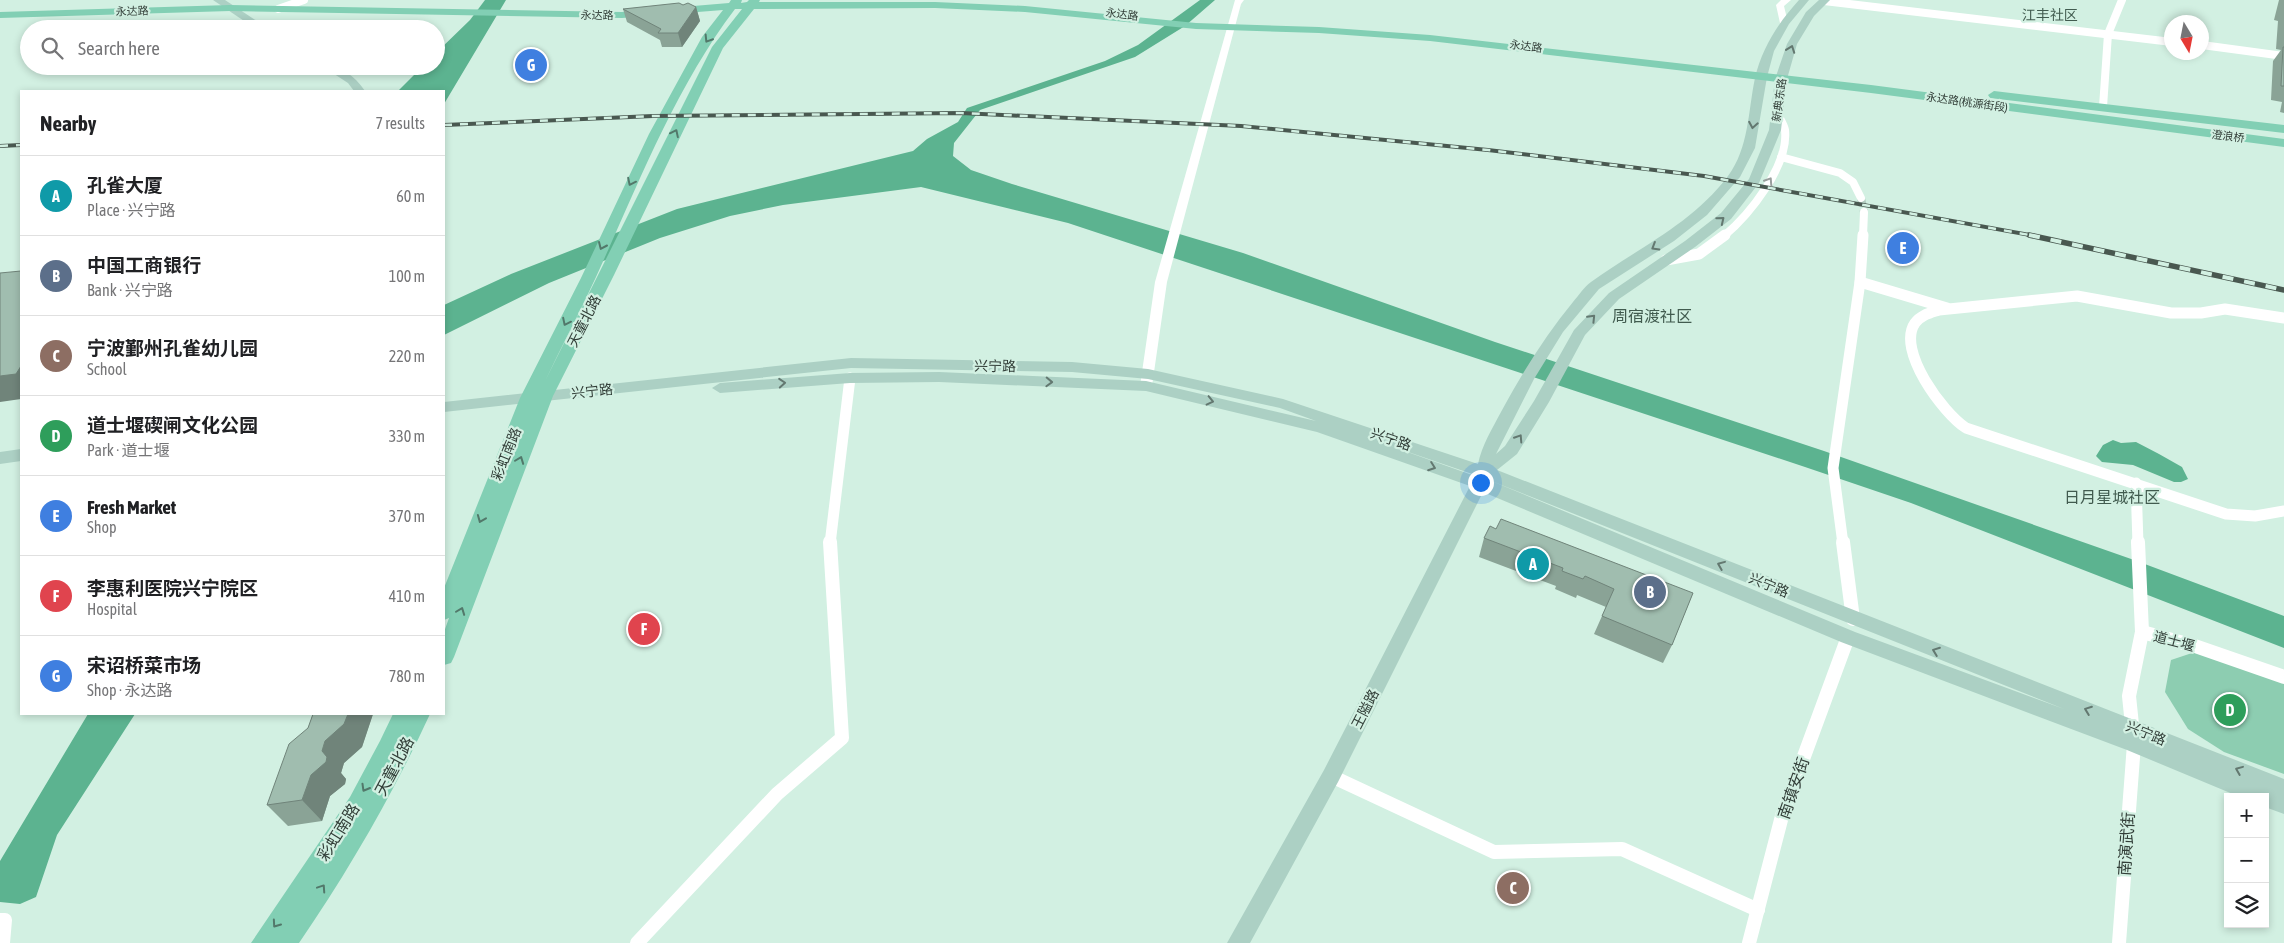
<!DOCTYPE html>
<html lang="en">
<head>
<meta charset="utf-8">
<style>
  body { margin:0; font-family:"Asap Condensed","Noto Sans SC",sans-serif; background:#f2f2f2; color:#202124 }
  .controls { position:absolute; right:15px; bottom:15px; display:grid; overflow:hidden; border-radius:0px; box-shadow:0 2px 8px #0003 }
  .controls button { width:45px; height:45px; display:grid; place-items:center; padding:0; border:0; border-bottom:1px solid #e0e0e0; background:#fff; color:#202124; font:25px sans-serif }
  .compass { position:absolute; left:2164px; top:15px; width:45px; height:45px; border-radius:50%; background:#fff; box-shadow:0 2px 8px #0003; rotate:170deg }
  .you { position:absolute; left:1480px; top:482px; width:18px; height:18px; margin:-12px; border:4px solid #fff; border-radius:50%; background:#1a73e8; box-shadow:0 0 0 8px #1a73e833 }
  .badge { display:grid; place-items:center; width:32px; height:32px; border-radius:50%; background:#0f766e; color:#fff; font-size:16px; font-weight:700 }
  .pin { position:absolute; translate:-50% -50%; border:2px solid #fff; box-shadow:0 1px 5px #0006 }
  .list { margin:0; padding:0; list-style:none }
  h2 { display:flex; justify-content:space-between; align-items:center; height:65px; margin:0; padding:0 20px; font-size:21px }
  h2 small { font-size:16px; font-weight:400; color:#757577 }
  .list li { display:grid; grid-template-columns:32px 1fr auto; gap:15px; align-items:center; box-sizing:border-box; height:80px; padding:0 20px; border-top:1px solid #e0e0e0 }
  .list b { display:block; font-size:19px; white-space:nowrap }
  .list p { margin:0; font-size:16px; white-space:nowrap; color:#757577 }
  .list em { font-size:16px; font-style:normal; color:#757577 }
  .icon { flex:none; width:28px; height:28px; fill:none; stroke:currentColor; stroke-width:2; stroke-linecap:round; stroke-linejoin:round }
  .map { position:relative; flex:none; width:2284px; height:943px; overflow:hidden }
  .search { position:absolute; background:#fff; box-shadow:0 2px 8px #0003; left:20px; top:20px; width:425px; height:55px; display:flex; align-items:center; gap:12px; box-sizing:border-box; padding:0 18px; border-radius:28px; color:#757577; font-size:19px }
  .panel { position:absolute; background:#fff; box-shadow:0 2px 8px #0003; left:20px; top:90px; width:425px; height:625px; border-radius:0px }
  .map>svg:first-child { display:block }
</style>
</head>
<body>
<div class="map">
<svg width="2284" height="943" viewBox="0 0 2284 943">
  <rect width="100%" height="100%" fill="#d2f0e2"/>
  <polygon fill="#8dcdb1" points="2195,652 2284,681 2284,774 2224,752 2188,729 2165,692 2171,660"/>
  <g fill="#5cb390">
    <polygon points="485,0 506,0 444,104 444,91 398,91 423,66 436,66 436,53 470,20"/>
    <polygon points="1200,0 1215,0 1185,26 1135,57 980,110 954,143 953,156 971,170 1012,184 1243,253 1495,342 1824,451 2134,560 2284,616 2284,648 1911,503 1805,467 1068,223 921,187 783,205 730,216 660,238 549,283 444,335 444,305 511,274 677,209 913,151 927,139 958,122 967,108 1105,61 1138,45"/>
    <polygon points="2113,440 2121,443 2136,442 2159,454 2182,467 2188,479 2181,482 2174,482 2133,465 2102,462 2096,456 2103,445"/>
    <polygon points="88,714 135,714 57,835 36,897 20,904 0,902 0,861"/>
  </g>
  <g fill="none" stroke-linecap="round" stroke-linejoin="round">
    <polyline stroke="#b2ccc0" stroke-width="8" stroke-dasharray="8 4" stroke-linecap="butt" points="1861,198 1864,212"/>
    <g stroke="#fff" stroke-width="8">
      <polyline points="1824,1 2172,42"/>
      <polyline points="278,9 304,0"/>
      <polyline points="2202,45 2284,56"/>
      <polyline points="2103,107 2108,34 2122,0"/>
      <polyline points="1781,157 1840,173 1853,182 1861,198"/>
      <path d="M1724,236C1749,215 1789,166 1785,130C1784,124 1779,118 1777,112"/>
      <polyline points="1863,236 1864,212"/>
    </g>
    <g stroke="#fff" stroke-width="11">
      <polyline points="1666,260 1699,254 1725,235"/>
      <polyline points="1860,282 1947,308"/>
      <path d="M2284,318L2225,309L2201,313H2171L2077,296L1939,310C1930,313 1921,315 1915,323C1896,350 1943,413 1966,428L2226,514L2255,516L2284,511"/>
      <polyline points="2136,483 2138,544"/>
      <polyline points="830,544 850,378"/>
      <polyline points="1843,544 1833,468 1860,282 1863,235"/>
    </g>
    <g stroke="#fff" stroke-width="14">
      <polyline points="1843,542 1853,619"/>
      <polyline points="2138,542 2142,632"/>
      <polyline points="1331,776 1494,852 1622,849 1758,910"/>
      <polyline points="0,920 5,920 3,943"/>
      <polyline points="637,943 777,794 842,738 830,542"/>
      <polyline points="1749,943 1782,816 1848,637"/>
      <polyline points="2119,943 2134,744 2129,696 2142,632 2195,646 2284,677"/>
    </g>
    <g fill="#fff" fill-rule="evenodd">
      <polygon points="1235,0 1244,0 1241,4 1167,282 1152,386 1146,390 1140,386 1155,282"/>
      <polygon points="1781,0 1791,0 1784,6 1788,23 1784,26 1780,23 1776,5"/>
    </g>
    <g fill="#acd0c4" fill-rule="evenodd">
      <polygon points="213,0 225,0 269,29 256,29"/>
      <path d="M1799,0H1809L1789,24L1774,51L1767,77L1755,148L1740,177L1707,215L1674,241L1599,289L1563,332L1534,379L1496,454L1505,446L1534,401L1574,330L1609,293L1685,241L1721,213L1749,179L1769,130L1775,79L1787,44L1806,12L1819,0H1830L1814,16L1797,44L1787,79L1781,130L1759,183L1731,219L1695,247L1619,299L1585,335L1549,402L1517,454L1497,470L2284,779V814L2265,807V797H2240L2127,750L1841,642L1483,492L1338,782L1250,943H1227L1324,770L1470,486L1317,432L1146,391L939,382L850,383L720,393L712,388L720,383L850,373L939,372L1146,381L1316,421L1280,408L1148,379L1072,372L851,368L444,412V402L851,358L1072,362L1148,369L1283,399L1478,464C1482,445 1492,429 1501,412C1522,373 1545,336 1573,302C1579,295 1584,287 1591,282C1638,248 1692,224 1728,176C1749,148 1748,111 1755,78C1762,48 1778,23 1799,0ZM1382,443L1475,475V476ZM1489,480L2064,709L1855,632Z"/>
      <path d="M322,66C341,66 354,75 365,91H354L348,83Z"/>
      <polygon points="21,449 21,461 0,464 0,452"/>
    </g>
    <g fill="#82cfb4" fill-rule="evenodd">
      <path d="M731,0H742L741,3L747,2L749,0H760L759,2H935L1025,6L1196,23L1319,27L1430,35L1871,85L2284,139V147L1871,93L1430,41L1319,33L1196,29L1025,12L935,8L754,9L723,48L614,275L553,396L454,657L451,663L444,665V632L449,618L444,620V588L520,398L581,278L649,134L702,37L723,10L622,18L230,11L0,18V12L230,5L622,12L729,3ZM735,9H742L712,47L546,379C562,345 580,312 596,277C637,187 675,88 735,9Z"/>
      <polygon points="1994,91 2284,125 2284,133 1990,98 1988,95"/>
      <path d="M393,714H430C393,794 349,870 299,943H251L350,797L380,741Z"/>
    </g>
    <defs>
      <g id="rail-far1">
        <polyline points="444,125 653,116 961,113 1241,126 1488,150 1704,176 2035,236"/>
        <polyline points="0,146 21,145"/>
      </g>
      <polyline id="rail" points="2029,235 2284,290"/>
    </defs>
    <use href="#rail-far1" stroke="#495850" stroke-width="4"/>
    <use href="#rail" stroke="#495850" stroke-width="5.5"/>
    <use href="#rail-far1" stroke="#d2f0e2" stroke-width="2.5" stroke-dasharray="8" stroke-linecap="butt"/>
    <use href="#rail" stroke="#d2f0e2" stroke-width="4" stroke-dasharray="11" stroke-linecap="butt"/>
  </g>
  <g fill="#8aa396">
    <polygon points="2279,0 2284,0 2284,113 2280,112 2282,102 2271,100 2273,61 2281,50 2276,49 2278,21 2274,20"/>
    <polygon points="683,5 696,7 700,21 682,47 662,47 660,40 627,22 623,9"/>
    <polygon points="1484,538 1693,593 1672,645 1663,663 1594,634 1606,607 1577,595 1576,598 1555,589 1556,586 1479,557"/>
    <polygon points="313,714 373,714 362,747 344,763 341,773 346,779 345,784 330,796 322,821 288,826 267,805 308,728"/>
  </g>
  <g fill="#70847a">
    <polygon points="696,7 700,21 682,47 678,33"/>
    <polygon points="21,366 21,399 0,402 0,376"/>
    <polygon points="348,714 373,714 362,747 344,763 341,773 346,779 345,784 330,796 322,821 302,800 311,775 322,751 325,741"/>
  </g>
  <g fill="#a0bdaf" stroke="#70847a">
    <polygon points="679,3 683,5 688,3 696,7 678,33 658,33 661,29 623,9"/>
    <polygon points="2283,47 2284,47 2284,86 2281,86"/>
    <polygon points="21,271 21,366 16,374 0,376 0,273"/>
    <polygon points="1501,519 1693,593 1672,645 1602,616 1614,589 1585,576 1583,579 1562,571 1563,568 1484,538 1490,526 1496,529"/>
    <polygon points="313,714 348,714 344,724 325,741 322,751 327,757 326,762 311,775 302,800 267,805 289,744 308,728"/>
  </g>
  <defs><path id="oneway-chevron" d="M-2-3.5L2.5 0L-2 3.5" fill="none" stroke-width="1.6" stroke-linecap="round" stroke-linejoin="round" transform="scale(1.25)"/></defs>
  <g stroke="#52786a">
    <use href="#oneway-chevron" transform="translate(708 39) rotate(122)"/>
    <use href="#oneway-chevron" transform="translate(675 133) rotate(-64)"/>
    <use href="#oneway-chevron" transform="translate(631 182) rotate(116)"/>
    <use href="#oneway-chevron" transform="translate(602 246) rotate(114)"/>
    <use href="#oneway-chevron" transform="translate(566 322) rotate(116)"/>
    <use href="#oneway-chevron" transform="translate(520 460) rotate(-69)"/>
    <use href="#oneway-chevron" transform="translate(481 519) rotate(112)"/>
    <use href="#oneway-chevron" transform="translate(461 611) rotate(-69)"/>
    <use href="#oneway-chevron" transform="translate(365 788) rotate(120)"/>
    <use href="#oneway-chevron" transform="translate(322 888) rotate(-56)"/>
    <use href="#oneway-chevron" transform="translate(276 924) rotate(125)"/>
  </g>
  <g stroke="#637870">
    <use href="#oneway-chevron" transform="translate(1791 49) rotate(-70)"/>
    <use href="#oneway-chevron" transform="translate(1753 125) rotate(100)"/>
    <use href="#oneway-chevron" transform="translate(1721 220) rotate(-39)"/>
    <use href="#oneway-chevron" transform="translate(1655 247) rotate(149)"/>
    <use href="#oneway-chevron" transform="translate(1592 318) rotate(-46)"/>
    <use href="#oneway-chevron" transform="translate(1049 382) rotate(2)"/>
    <use href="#oneway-chevron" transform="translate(782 383) rotate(-4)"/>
    <use href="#oneway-chevron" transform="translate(1210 401) rotate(13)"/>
    <use href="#oneway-chevron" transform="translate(1519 438) rotate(-57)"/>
    <use href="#oneway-chevron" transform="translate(1432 467) rotate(20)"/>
    <use href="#oneway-chevron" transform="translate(1721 565) rotate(-158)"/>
    <use href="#oneway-chevron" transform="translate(1936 651) rotate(-159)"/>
    <use href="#oneway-chevron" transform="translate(2088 710) rotate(-159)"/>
    <use href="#oneway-chevron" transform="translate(2239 770) rotate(-158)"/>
  </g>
  <use stroke="#989e9c" href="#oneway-chevron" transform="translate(1769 181) rotate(-57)"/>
  <g text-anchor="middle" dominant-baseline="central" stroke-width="4.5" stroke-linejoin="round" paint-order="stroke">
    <g font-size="11" fill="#323e38" stroke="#d2f0e2">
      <text transform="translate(132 11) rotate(-2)">永达路</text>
      <text transform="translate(1122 14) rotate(7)">永达路</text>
      <text transform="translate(597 15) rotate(1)">永达路</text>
      <text transform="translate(1526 46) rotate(7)">永达路</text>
      <text transform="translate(1779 100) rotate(-82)">新典东路</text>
      <text transform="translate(1967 102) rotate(8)">永达路(桃源街段)</text>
      <text transform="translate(2228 136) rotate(7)">澄浪桥</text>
    </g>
    <g font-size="14" fill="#415b4f" stroke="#d2f0e2">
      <text x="2050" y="15">江丰社区</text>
    </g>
    <g font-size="14" fill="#323e38" stroke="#d2f0e2">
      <text transform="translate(584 321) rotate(-63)">天童北路</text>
      <text transform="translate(995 366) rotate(1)">兴宁路</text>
      <text transform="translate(592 391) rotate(-6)">兴宁路</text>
      <text transform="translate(1391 439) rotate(19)">兴宁路</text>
      <text transform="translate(506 454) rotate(-68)">彩虹南路</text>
      <text transform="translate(1769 585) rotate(22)">兴宁路</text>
      <text transform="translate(2174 641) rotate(15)">道士堰</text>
      <text transform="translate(1365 709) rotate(-63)">王隘路</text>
      <text transform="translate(2146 733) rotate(22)">兴宁路</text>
    </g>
    <g font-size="16" fill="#415b4f" stroke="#d2f0e2">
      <text x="1652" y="316">周宿渡社区</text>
      <text x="2112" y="497">日月星城社区</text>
    </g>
    <g font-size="16" fill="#323e38" stroke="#d2f0e2">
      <text transform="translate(394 766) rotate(-62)">天童北路</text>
      <text transform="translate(1793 788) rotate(-71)">南镇安街</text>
      <text transform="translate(338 832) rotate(-58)">彩虹南路</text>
      <text transform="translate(2126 844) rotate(-86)">南演武街</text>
    </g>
  </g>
</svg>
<div class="controls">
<button>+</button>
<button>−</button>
<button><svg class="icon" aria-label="layers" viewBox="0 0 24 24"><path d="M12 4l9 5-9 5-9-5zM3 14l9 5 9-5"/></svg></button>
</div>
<svg class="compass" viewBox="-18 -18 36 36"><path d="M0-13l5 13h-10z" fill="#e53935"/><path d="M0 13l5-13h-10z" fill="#757577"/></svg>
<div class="you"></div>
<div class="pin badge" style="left:1533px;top:564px;background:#0f9aa8">A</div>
<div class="pin badge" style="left:1650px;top:592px;background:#5c6f8a">B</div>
<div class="pin badge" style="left:1513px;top:888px;background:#8d6e63">C</div>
<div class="pin badge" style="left:2230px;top:710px;background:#2e9e5b">D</div>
<div class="pin badge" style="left:1903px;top:248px;background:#3f7fe0">E</div>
<div class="pin badge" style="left:644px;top:629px;background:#e0444e">F</div>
<div class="pin badge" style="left:531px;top:65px;background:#3f7fe0">G</div>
<div class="search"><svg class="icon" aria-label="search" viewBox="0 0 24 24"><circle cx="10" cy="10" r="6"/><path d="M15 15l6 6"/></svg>Search here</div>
<section class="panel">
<h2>Nearby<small>7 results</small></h2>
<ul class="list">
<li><span class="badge" style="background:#0f9aa8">A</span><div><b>孔雀大厦</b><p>Place · 兴宁路</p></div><em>60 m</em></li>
<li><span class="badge" style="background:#5c6f8a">B</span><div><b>中国工商银行</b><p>Bank · 兴宁路</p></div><em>100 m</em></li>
<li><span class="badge" style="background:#8d6e63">C</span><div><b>宁波鄞州孔雀幼儿园</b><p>School</p></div><em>220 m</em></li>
<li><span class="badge" style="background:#2e9e5b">D</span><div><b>道士堰碶闸文化公园</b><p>Park · 道士堰</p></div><em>330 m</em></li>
<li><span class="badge" style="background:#3f7fe0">E</span><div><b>Fresh Market</b><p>Shop</p></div><em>370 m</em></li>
<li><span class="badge" style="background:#e0444e">F</span><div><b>李惠利医院兴宁院区</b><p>Hospital</p></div><em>410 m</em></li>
<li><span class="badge" style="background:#3f7fe0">G</span><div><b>宋诏桥菜市场</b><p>Shop · 永达路</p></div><em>780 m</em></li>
</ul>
</section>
</div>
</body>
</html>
